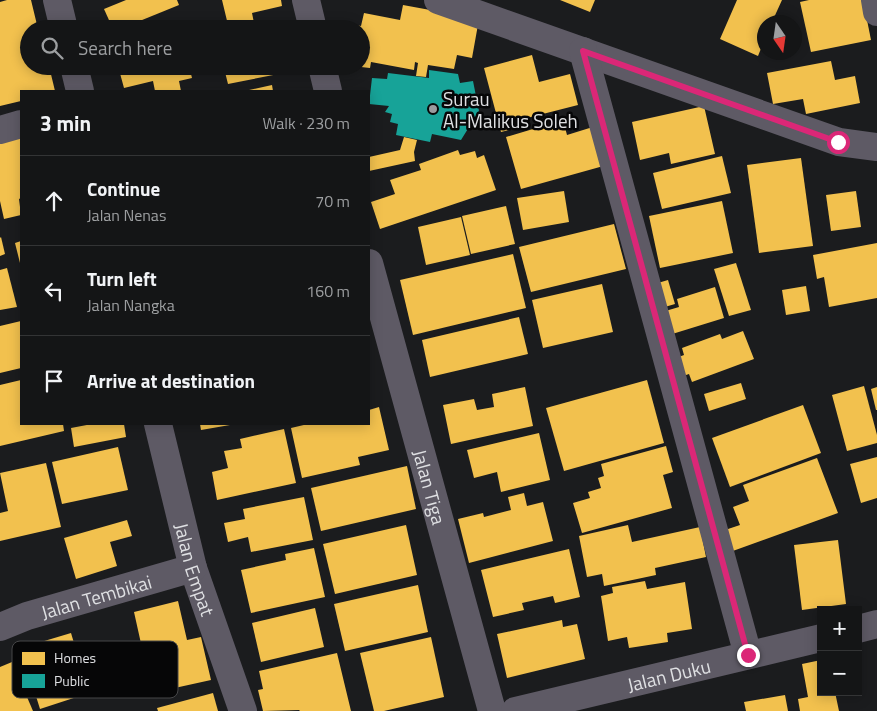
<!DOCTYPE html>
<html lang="en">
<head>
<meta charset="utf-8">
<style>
  body { margin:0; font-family:"Titillium Web",sans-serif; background:#1d1e1f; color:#f1f3f6 }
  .controls { position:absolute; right:15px; bottom:15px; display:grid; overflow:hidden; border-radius:0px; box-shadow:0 2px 12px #0003 }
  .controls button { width:45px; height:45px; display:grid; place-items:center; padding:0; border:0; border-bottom:1px solid #333435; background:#141516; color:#f1f3f6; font:25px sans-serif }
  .compass { position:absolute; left:757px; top:15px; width:45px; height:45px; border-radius:50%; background:#141516; box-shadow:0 2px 12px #0003; rotate:167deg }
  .stop { position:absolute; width:15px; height:15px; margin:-11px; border:4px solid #db2777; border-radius:50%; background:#fff }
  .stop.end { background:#db2777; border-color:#fff; box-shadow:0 1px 5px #0008 }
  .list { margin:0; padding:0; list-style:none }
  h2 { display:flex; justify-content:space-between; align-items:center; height:65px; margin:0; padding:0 20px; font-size:21px }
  h2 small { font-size:16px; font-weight:400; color:#9d9fa1 }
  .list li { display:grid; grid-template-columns:32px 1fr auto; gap:15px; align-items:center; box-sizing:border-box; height:90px; padding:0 20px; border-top:1px solid #333435 }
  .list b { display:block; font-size:19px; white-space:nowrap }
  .list p { margin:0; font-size:16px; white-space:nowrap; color:#9d9fa1 }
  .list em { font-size:16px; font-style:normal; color:#9d9fa1 }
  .icon { flex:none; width:28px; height:28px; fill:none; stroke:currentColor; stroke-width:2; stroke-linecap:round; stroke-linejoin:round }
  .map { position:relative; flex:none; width:877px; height:711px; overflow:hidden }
  .search { position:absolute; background:#141516; box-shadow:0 2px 12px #0003; left:20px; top:20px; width:350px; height:55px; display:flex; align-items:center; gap:12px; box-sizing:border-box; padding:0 18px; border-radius:28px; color:#9d9fa1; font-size:19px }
  .panel { position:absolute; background:#141516; box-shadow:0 2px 12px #0003; left:20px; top:90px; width:350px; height:335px; border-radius:0px }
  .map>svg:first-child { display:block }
</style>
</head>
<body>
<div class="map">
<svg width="877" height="711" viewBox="0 0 877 711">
  <rect width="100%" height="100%" fill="#1b1c1e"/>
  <g fill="#f2c14e">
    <polygon points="7,0 31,0 38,29 29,29 29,66 49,66 55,91 21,91 21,101 0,106 0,2"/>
    <polygon points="126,0 177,0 179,5 120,29 113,29 104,9"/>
    <polygon points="222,0 281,0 282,6 252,13 254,23 229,29"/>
    <polygon points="560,0 595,0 590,12"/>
    <polygon points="737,0 782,0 772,22 764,22 764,41 758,56 720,39"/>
    <polygon points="809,0 863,0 871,40 811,52 800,2"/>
    <polygon points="403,5 479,19 472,58 457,55 454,69 428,65 426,77 416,76 418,63 415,62 414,70 371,62 370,68 361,67 361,29 350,29 351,24 361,26 364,13 400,20"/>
    <polygon points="532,55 539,82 570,74 578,105 527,118 529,125 501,132 484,68"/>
    <polygon points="831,61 835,80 855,76 860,103 806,114 803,99 773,104 767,73"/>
    <polygon points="118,66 189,66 192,78 179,81 181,91 155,91 153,81 124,88"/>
    <polygon points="210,66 303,66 304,69 228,84 225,72 212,75"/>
    <polygon points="272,85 273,91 249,91 249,90"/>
    <polygon points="704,106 715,154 671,164 669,153 640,160 632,122"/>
    <polygon points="563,120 567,135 596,126 607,165 521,189 506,137"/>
    <polygon points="21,134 21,198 19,199 21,215 4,219 0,201 0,140"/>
    <polygon points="404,137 417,140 414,152 415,161 369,171 369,157 400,150"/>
    <polygon points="458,150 460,155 475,151 477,158 484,155 496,190 380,229 371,202 395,194 390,180 421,170 419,164"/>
    <polygon points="722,156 731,193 662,209 653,173"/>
    <polygon points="801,158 813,246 759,253 747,165"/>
    <polygon points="564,191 569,222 523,230 517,198"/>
    <polygon points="856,191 861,227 831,231 826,195"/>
    <polygon points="722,201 733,253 660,268 649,216"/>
    <polygon points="506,206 515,244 471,254 462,216"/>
    <polygon points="461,217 470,255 426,265 418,227"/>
    <polygon points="614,224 626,269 531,292 519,247"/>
    <polygon points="1,237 5,254 0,256 0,238"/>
    <polygon points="21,241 21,267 15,243"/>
    <polygon points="877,243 877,298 829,307 824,277 817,279 813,255"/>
    <polygon points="513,254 526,308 413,335 400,280"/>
    <polygon points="736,263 751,310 729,316 714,269"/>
    <polygon points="7,268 17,307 0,310 0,270"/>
    <polygon points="668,280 675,304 658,309 651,285"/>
    <polygon points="602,284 613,332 543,348 532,300"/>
    <polygon points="806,286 810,311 786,315 782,290"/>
    <polygon points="715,287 724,318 669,335 662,312 679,307 677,299"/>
    <polygon points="519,317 528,354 430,377 422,340"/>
    <polygon points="21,321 21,368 0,373 0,326"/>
    <polygon points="743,331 754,359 692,382 689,374 683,376 676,358 684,355 682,348 720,334 722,339"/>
    <polygon points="21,380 21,424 63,424 64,431 0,446 0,385"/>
    <polygon points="647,380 664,443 564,471 546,408"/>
    <polygon points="741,383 746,399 709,411 704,394"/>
    <polygon points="864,386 877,435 877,443 847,451 832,395"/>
    <polygon points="525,387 533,426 451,444 443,405 474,399 477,410 494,407 492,394"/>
    <polygon points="877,387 877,410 876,410 871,389"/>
    <polygon points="803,405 821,453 730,487 712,438"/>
    <polygon points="379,407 389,450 358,457 360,465 302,478 291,428 308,424 369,424 369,410"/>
    <polygon points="92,424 124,424 126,437 74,447 71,428"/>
    <polygon points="200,424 230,424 230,425 201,430"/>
    <polygon points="284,429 296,483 217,500 212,472 228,468 224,451 242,448 240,439"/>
    <polygon points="539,433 550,480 501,492 497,472 474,478 467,450"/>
    <polygon points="666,446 673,472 663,475 672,508 582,533 573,503 590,498 588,492 601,488 598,478 604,476 601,464"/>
    <polygon points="118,447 128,490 62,504 52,462"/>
    <polygon points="877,457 877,498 861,503 850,464"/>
    <polygon points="817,458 838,513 730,552 722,531 740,525 733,507 749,501 743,485"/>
    <polygon points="46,463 61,527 0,541 0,513 8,511 0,473"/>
    <polygon points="407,466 416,509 321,531 311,488"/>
    <polygon points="524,493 527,506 543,502 553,541 469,563 458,519 483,513 484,517 511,510 508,497"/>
    <polygon points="304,497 313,540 251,552 248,537 228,542 224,523 245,519 243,509"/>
    <polygon points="127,520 132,536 110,542 117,566 76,579 64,538"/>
    <polygon points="406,525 417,575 335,594 323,544"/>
    <polygon points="628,525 632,542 700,527 706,557 655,568 656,575 604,586 602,574 587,577 579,536"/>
    <polygon points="838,540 846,604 802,610 794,545"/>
    <polygon points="314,548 325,597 251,613 241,570 286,560 285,554"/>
    <polygon points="569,549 580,597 555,603 553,596 522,603 524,610 493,617 481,570"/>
    <polygon points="645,581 647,589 685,582 692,629 667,633 668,642 629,648 627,637 608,641 601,596 613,593 612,587"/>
    <polygon points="418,585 428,632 345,651 334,604"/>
    <polygon points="178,601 187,640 201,637 211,680 152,693 134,612"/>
    <polygon points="315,608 324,647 261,662 252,623"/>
    <polygon points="562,620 563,627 577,624 585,659 507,678 497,634"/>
    <polygon points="71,633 89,693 40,709 21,648"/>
    <polygon points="431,637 444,697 384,711 374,711 360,653"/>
    <polygon points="337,653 351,711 300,711 299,710 263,711 258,690 263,689 259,671"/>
    <polygon points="821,660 821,692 835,692 839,711 800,711 798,699 808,697 802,664"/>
    <polygon points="12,662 33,711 0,711 0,667"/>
    <polygon points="213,693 218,711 158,711 157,708"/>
    <polygon points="785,695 788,711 746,711 744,702"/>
  </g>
  <polygon fill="#17a398" points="429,70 458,74 460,83 473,81 479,111 461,140 432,134 430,142 396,135 398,124 390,122 392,114 385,112 389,106 369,104 372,78 387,79 388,73 429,78"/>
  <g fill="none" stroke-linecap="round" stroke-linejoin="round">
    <g stroke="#5e5a65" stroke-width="28">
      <polyline points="57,0 64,29"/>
      <polyline points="306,0 313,29"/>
      <polyline points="438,0 839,142 877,147"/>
      <polyline points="875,0 877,12"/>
      <polyline points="583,51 748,655"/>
      <polyline points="74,66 80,91"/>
      <polyline points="322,66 328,91"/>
      <polyline points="0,130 21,124"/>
      <path id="s1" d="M369,263L492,711"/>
      <path id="s2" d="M158,424L193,568L243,711"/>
      <path id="s3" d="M0,627L27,616L193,568"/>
      <polyline points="858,629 877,624"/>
      <path id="s4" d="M515,711L821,638"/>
    </g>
  </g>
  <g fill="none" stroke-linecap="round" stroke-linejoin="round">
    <polyline stroke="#db2777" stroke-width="6" points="748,655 583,51 838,142"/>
  </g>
  <circle fill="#9a9b9e" stroke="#060607" stroke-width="2" cx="433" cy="109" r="5"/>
  <g text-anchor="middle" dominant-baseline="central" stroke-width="5" stroke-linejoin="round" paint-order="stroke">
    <g font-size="19" fill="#dfe0e3" stroke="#060607" text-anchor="start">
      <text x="443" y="98">Surau<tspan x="443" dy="22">Al-Malikus Soleh</tspan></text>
    </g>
    <g font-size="19" fill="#dfe0e3" stroke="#060607">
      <text stroke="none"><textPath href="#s1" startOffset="232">Jalan Tiga</textPath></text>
      <text stroke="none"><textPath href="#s2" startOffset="150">Jalan Empat</textPath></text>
      <text stroke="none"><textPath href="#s3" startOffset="101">Jalan Tembikai</textPath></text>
      <text stroke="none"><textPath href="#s4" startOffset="158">Jalan Duku</textPath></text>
    </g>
  </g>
  <rect x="12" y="641" width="166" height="57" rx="8" fill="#060607" stroke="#474749" stroke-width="1"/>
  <rect x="22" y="652" width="23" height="13" fill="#f2c14e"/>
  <rect x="22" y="674" width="23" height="14" fill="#17a398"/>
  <g font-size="14" fill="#dfe0e3">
    <text x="54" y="663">Homes</text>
    <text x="54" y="686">Public</text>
  </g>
</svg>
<div class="controls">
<button>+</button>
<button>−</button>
</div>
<svg class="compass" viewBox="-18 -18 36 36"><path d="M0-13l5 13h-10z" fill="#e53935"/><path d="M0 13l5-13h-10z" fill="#9d9fa1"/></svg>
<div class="stop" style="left:838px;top:142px"></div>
<div class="stop end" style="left:748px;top:655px"></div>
<div class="search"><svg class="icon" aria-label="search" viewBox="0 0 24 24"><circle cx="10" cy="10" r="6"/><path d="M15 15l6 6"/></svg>Search here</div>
<section class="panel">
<h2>3 min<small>Walk · 230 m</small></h2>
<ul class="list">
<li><svg class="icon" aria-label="ahead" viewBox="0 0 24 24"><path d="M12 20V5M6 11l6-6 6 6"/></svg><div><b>Continue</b><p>Jalan Nenas</p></div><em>70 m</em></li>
<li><svg class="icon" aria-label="left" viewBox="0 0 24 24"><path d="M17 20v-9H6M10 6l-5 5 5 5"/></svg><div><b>Turn left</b><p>Jalan Nangka</p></div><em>160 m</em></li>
<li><svg class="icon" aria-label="arrive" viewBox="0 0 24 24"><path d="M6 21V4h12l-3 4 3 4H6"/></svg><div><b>Arrive at destination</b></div></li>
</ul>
</section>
</div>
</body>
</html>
